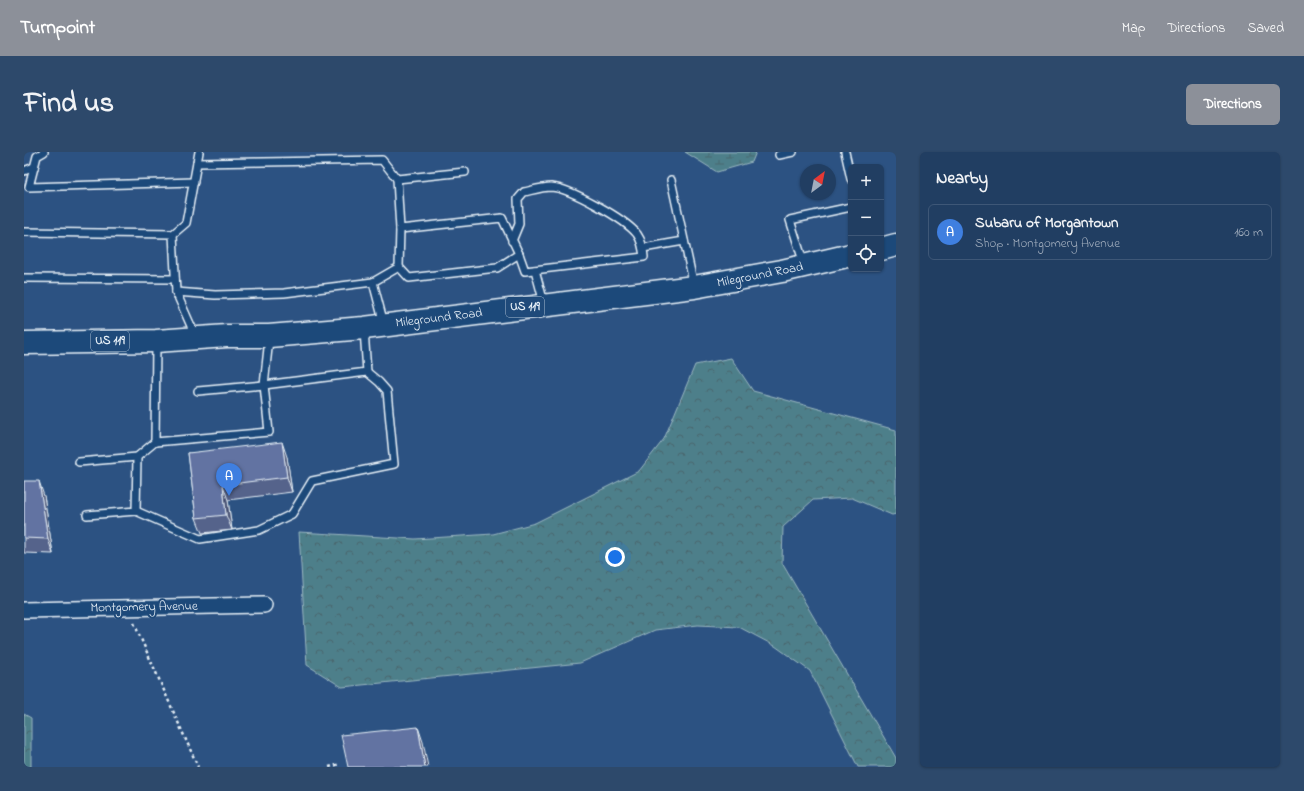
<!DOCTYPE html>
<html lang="en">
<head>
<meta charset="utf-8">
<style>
  body { margin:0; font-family:"Indie Flower",sans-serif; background:#2d496b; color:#f1f3f6 }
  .controls { position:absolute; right:12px; top:12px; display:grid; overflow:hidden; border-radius:6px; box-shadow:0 1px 3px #0004 }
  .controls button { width:36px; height:36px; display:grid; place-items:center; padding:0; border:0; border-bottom:1px solid #3e5777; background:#213e62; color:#f1f3f6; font:20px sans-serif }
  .compass { position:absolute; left:776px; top:12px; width:36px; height:36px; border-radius:50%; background:#213e62; box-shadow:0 1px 3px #0004; rotate:32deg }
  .you { position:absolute; left:591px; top:405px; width:14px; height:14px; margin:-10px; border:3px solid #fff; border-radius:50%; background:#1a73e8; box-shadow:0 0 0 6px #1a73e833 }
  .badge { display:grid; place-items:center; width:26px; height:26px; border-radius:50%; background:#8c9099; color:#fff; font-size:13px; font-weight:700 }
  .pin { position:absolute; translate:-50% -33px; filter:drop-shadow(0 1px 2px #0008) }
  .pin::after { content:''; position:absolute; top:21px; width:14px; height:12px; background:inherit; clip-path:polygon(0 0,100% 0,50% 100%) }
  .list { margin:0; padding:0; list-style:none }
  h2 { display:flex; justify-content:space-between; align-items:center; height:52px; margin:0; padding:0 16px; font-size:17px }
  h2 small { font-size:13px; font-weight:400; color:#a2aebe }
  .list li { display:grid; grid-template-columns:26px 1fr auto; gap:12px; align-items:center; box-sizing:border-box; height:56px; margin:0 8px 8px; padding:0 8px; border:1px solid #3e5777; border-radius:6px }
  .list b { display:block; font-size:15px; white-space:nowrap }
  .list p { margin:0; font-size:13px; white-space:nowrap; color:#a2aebe }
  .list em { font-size:13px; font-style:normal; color:#a2aebe }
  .icon { flex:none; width:22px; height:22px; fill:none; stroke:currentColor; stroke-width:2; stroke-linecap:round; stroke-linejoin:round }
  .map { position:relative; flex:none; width:872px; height:615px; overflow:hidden; border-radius:6px }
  header { display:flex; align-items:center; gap:24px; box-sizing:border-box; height:56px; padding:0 20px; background:#8c9099; color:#fff }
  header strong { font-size:19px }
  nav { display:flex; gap:22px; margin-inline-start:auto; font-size:14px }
  .intro { display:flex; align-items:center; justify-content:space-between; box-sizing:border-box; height:96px; padding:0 24px }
  h1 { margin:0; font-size:28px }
  .button { padding:10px 18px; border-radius:6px; background:#8c9099; color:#fff; font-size:14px; font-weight:700 }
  main { display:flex; gap:24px; padding:0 24px }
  aside { flex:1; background:#213e62; border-radius:6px; box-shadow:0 1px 3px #0004 }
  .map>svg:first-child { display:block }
</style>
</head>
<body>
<header>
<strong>Turnpoint</strong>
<nav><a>Map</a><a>Directions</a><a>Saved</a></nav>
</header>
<div class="intro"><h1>Find us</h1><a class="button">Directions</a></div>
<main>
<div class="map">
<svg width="872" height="615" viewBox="0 0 872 615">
  <defs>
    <pattern id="forest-crowns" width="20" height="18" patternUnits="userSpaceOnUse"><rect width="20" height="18" fill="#4e7f8a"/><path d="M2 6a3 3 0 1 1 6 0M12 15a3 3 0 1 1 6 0" fill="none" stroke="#4a666d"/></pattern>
    <pattern id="wetland-marsh" width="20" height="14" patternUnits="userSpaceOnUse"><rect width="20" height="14" fill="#4e7f8a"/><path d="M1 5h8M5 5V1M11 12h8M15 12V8" fill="none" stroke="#4a666d"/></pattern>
  </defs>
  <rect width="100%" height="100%" fill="#2c5282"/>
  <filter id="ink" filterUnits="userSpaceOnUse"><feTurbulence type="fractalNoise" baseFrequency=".025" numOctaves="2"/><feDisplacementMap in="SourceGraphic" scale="8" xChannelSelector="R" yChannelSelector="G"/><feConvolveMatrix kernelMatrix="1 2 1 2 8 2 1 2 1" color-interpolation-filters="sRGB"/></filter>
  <g filter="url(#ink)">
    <g fill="url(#forest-crowns)" stroke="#9bb8c1">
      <polygon points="707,206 729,239 872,278 872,362 868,363 828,346 789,348 759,375 758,411 872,606 872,615 834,615 786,519 751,494 715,475 674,473 631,478 556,511 318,535 283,513 275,380 391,387 469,382 511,371 615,319 640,287 671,213"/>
      <polygon points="0,562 7,566 7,615 0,615"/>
    </g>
    <polygon fill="url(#wetland-marsh)" stroke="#9bb8c1" points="661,0 732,0 728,10 693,20"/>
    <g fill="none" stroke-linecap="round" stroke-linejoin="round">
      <defs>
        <g id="service">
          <polyline points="20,0 13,4 5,35 170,30"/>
          <polyline points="821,0 827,27"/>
          <polyline points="755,3 769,0"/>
          <polyline points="173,11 358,8 373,27 376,77 375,115 349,130 360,172"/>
          <polyline points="0,19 10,15"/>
          <polyline points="373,27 441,20"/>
          <polyline points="647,28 670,134"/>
          <polyline points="0,80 149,82 152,140 171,183"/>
          <polyline points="149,82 162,71 175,0"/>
          <path d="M488,89L495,72L494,47L500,40C509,38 519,35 527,35C546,36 601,67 613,82C618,89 619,96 620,105L501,119L495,102"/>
          <polyline points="619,96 660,89"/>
          <polyline points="780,112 766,68 827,55"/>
          <polyline points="375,115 385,126 473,116 495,102 478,66 376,77"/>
          <polyline points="511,118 520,151"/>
          <polyline points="0,126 151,127"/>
          <polyline points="152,140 191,143 260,141 349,130"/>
          <polyline points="132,191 131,290 245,280 240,233 245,187"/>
          <polyline points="174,239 240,233 343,220 340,178"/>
          <polyline points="55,310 113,305 131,290"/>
          <polyline points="112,359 176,387 235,378 268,362 288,329 370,312 363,239 355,230 343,220"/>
          <polyline points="63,363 112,359 113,305"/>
        </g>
        <polyline id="minor" points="0,458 240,453"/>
        <g id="primary">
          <polyline points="857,97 872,93"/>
          <polyline points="0,191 132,189 203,184 245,184 340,176 670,135 758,119 827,103"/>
        </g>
      </defs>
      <use href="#service" stroke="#e8f1f8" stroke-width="10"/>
      <use href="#minor" stroke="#e8f1f8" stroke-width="18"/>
      <use href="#primary" stroke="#e8f1f8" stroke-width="25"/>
      <g stroke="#e8f1f8" stroke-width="2.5" stroke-dasharray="3 3" stroke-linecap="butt">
        <polyline points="110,471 174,615"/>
        <polyline points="305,615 316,612"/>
      </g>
      <use href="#service" stroke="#1f4a7a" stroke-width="7"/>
      <use href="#minor" stroke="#1f4a7a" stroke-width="15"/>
      <use href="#primary" stroke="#1f4a7a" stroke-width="22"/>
    </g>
    <g fill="#54638b" stroke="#e8f1f8">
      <polygon points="164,301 263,305 268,340 204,348 208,378 178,381 172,366"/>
      <polygon points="0,329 20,344 29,402 0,401"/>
    </g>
    <g fill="#455071" stroke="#e8f1f8">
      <polygon points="258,290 263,305 268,340 263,325"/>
      <polygon points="15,329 20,344 29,402 24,387"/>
      <polygon points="199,333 204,348 208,378 202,363"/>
      <polygon points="394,575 399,590 404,615 401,615"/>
    </g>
    <g fill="#6273a2" stroke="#e8f1f8">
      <polygon points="258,290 263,325 199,333 202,363 172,366 164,301"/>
      <polygon points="0,329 15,329 24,387 0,386"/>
      <polygon points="394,575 401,615 324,615 317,583"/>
    </g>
  </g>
  <g text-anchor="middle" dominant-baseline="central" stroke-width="4" stroke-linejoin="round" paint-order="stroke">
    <g fill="#1f4a7a" stroke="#acbfd2" stroke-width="1">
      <rect x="482" y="145" width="38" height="20" rx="3"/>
      <rect x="67" y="179" width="38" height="20" rx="3"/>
    </g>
    <g font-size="12" font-weight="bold" fill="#e8f1f8">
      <text x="501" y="155">US 119</text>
      <text x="86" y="189">US 119</text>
    </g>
    <g font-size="13" fill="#e8f1f8" stroke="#1f4a7a">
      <text transform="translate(736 123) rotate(-11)">Mileground Road</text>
      <text transform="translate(415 166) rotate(-7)">Mileground Road</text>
      <text transform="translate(120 455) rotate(-1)">Montgomery Avenue</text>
    </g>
  </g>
</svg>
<div class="controls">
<button>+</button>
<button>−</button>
<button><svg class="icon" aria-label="locate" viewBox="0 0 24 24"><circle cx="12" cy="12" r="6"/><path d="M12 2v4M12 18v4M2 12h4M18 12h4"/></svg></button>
</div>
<svg class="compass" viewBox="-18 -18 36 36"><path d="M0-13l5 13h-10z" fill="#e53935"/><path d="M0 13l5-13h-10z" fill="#a2aebe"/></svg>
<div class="you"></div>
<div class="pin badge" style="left:205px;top:344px;background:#3f7fe0">A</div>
</div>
<aside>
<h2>Nearby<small></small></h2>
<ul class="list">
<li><span class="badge" style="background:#3f7fe0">A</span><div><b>Subaru of Morgantown</b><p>Shop · Montgomery Avenue</p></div><em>160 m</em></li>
</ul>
</aside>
</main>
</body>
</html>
